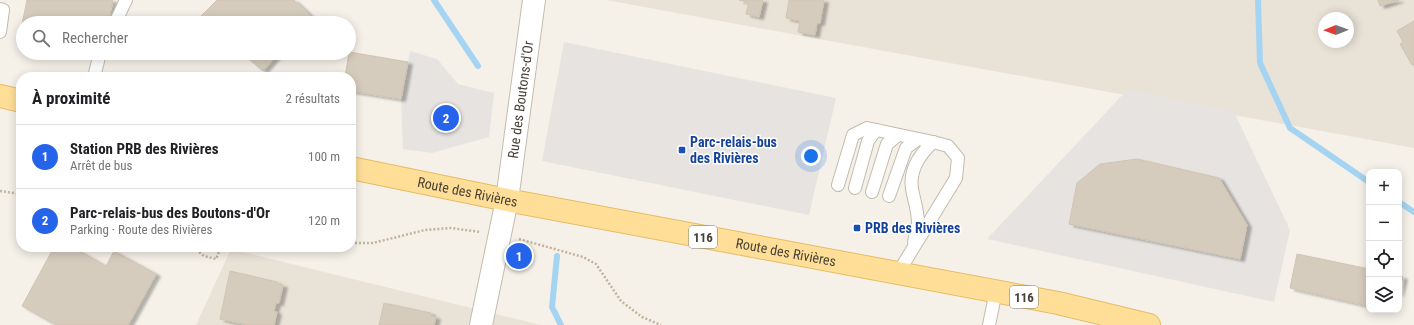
<!DOCTYPE html>
<html lang="fr">
<head>
<meta charset="utf-8">
<style>
  body { margin:0; font-family:"Roboto Condensed",sans-serif; background:#f2f2f2; color:#202124 }
  .controls { position:absolute; right:12px; bottom:12px; display:grid; overflow:hidden; border-radius:8px; box-shadow:0 2px 10px #0003 }
  .controls button { width:36px; height:36px; display:grid; place-items:center; padding:0; border:0; border-bottom:1px solid #e0e0e0; background:#fff; color:#202124; font:20px sans-serif }
  .compass { position:absolute; left:1318px; top:12px; width:36px; height:36px; border-radius:50%; background:#fff; box-shadow:0 2px 10px #0003; rotate:269deg }
  .you { position:absolute; left:811px; top:156px; width:14px; height:14px; margin:-10px; border:3px solid #fff; border-radius:50%; background:#1a73e8; box-shadow:0 0 0 6px #1a73e833 }
  .badge { display:grid; place-items:center; width:26px; height:26px; border-radius:50%; background:#2563eb; color:#fff; font-size:13px; font-weight:700 }
  .pin { position:absolute; translate:-50% -50%; border:2px solid #fff; box-shadow:0 1px 4px #0006 }
  .list { margin:0; padding:0; list-style:none }
  h2 { display:flex; justify-content:space-between; align-items:center; height:52px; margin:0; padding:0 16px; font-size:17px }
  h2 small { font-size:13px; font-weight:400; color:#757577 }
  .list li { display:grid; grid-template-columns:26px 1fr auto; gap:12px; align-items:center; box-sizing:border-box; height:64px; padding:0 16px; border-top:1px solid #e0e0e0 }
  .list b { display:block; font-size:15px; white-space:nowrap }
  .list p { margin:0; font-size:13px; white-space:nowrap; color:#757577 }
  .list em { font-size:13px; font-style:normal; color:#757577 }
  .icon { flex:none; width:22px; height:22px; fill:none; stroke:currentColor; stroke-width:2; stroke-linecap:round; stroke-linejoin:round }
  .map { position:relative; flex:none; width:1414px; height:325px; overflow:hidden }
  .search { position:absolute; background:#fff; box-shadow:0 2px 10px #0003; left:16px; top:16px; width:340px; height:44px; display:flex; align-items:center; gap:10px; box-sizing:border-box; padding:0 14px; border-radius:22px; color:#757577; font-size:15px }
  .panel { position:absolute; background:#fff; box-shadow:0 2px 10px #0003; left:16px; top:72px; width:340px; height:180px; border-radius:16px }
  .map>svg:first-child { display:block }
</style>
</head>
<body>
<div class="map">
<svg width="1414" height="325" viewBox="0 0 1414 325">
  <defs>
    <filter id="shadow"><feDropShadow dx="4.5" dy="2.5" stdDeviation="1" flood-color="#0004"/></filter>
  </defs>
  <rect width="100%" height="100%" fill="#f5f1e9"/>
  <g fill="#e9e2d7" fill-rule="evenodd">
    <path d="M606,0H1414V148L617,2ZM1324,18H1348V42H1324Z"/>
    <polygon points="231,249 541,325 196,325"/>
  </g>
  <g fill="#e6e3e0">
    <polygon points="564,42 836,98 809,215 542,161"/>
    <polygon points="410,51 437,59 458,84 494,93 489,137 432,153 403,149 401,99"/>
    <polygon points="1128,89 1234,112 1290,230 1274,302 987,239"/>
  </g>
  <g fill="none" stroke-linecap="round" stroke-linejoin="round">
    <g stroke="#a4d4f2" stroke-width="6">
      <polyline points="434,0 478,66"/>
      <polyline points="1258,0 1260,63 1290,128 1369,182"/>
      <polyline points="1399,202 1414,212"/>
      <polyline points="557,256 552,307 561,325"/>
    </g>
  </g>
  <g fill="#d6ccbe" stroke="#d1c4b1" filter="url(#shadow)">
    <polygon points="27,0 113,0 108,23 23,23 23,44 18,43"/>
    <polygon points="217,0 294,0 312,17 306,23 194,23"/>
    <polygon points="739,0 763,0 759,17 746,14 749,2"/>
    <polygon points="789,0 824,0 820,23 817,23 815,35 798,32 800,21 786,18"/>
    <polygon points="1378,0 1399,0 1380,6"/>
    <polygon points="1414,21 1414,64 1412,65 1400,44 1403,42 1397,31"/>
    <polygon points="349,52 408,62 401,99 351,91 351,77 345,77"/>
    <polygon points="242,53 279,53 263,71"/>
    <polygon points="1137,159 1219,178 1247,225 1240,259 1069,224 1077,183 1100,164"/>
    <polygon points="54,247 72,247 106,266 114,251 156,274 128,325 56,325 22,306"/>
    <polygon points="1297,254 1369,269 1369,306 1290,288"/>
    <polygon points="230,271 277,282 277,284 283,285 279,303 276,303 274,311 277,312 274,325 248,325 220,319"/>
    <polygon points="1399,276 1403,277 1399,294"/>
    <polygon points="384,303 431,313 431,316 436,317 434,325 379,325"/>
  </g>
  <g fill="none" stroke-linecap="round" stroke-linejoin="round">
    <defs>
      <g id="service">
        <polyline points="0,9 3,10 0,32"/>
        <polyline points="115,23 126,0"/>
        <polyline points="94,77 100,53"/>
        <polyline points="838,185 853,135 867,128 933,142 948,146 958,158 956,178 898,273"/>
        <polyline points="855,188 868,141 876,130"/>
        <polyline points="872,192 887,144 898,135"/>
        <polyline points="889,196 906,148 918,139"/>
        <path d="M914,242C915,236 917,229 918,223C918,211 914,200 912,189C909,170 920,154 933,142"/>
        <polyline points="989,325 996,291"/>
      </g>
      <g id="minor">
        <path id="s1" d="M481,325L507,200L534,0"/>
      </g>
      <g id="primary">
        <polyline points="0,96 21,101"/>
        <path id="s2" d="M351,168L507,200L1058,303L1149,325"/>
      </g>
    </defs>
    <use href="#service" stroke="#c3bbae" stroke-width="14"/>
    <use href="#minor" stroke="#c3bbae" stroke-width="24"/>
    <use href="#primary" stroke="#e6bc65" stroke-width="24"/>
    <g stroke="#c2b49c" stroke-width="2.5" stroke-dasharray="2 2" stroke-linecap="butt">
      <polyline points="0,191 21,194"/>
      <polyline points="519,239 583,257 596,264 621,301 642,317 661,325"/>
      <polyline points="351,243 373,243 425,230 451,228 480,232"/>
      <polyline points="193,247 204,256 216,259 221,247"/>
    </g>
    <use href="#service" stroke="#fff" stroke-width="12"/>
    <use href="#minor" stroke="#fff" stroke-width="22"/>
    <use href="#primary" stroke="#ffdf97" stroke-width="22"/>
  </g>
  <g fill="#1a4fb4" stroke="#fff" stroke-width="1.5">
    <rect x="678" y="146" width="8" height="8" rx="2"/>
    <rect x="853" y="224" width="8" height="8" rx="2"/>
  </g>
  <g text-anchor="middle" dominant-baseline="central" stroke-width="3" stroke-linejoin="round" paint-order="stroke">
    <g fill="#fff" stroke="#7f7a73" stroke-width="1">
      <rect x="689" y="226" width="28" height="22" rx="3"/>
      <rect x="1010" y="286" width="28" height="22" rx="3"/>
    </g>
    <g font-size="13" font-weight="bold" fill="#484137">
      <text x="703" y="237">116</text>
      <text x="1024" y="297">116</text>
    </g>
    <g font-size="14" fill="#484137" stroke="#fff">
      <text stroke="none"><textPath href="#s1" startOffset="229">Rue des Boutons-d'Or</textPath></text>
      <text stroke="none"><textPath href="#s2" startOffset="119">Route des Rivières</textPath></text>
      <text stroke="none"><textPath href="#s2" startOffset="443">Route des Rivières</textPath></text>
    </g>
    <g font-size="14" font-weight="bold" fill="#164399" stroke="#fff" text-anchor="start">
      <text x="690" y="142">Parc-relais-bus<tspan x="690" dy="16">des Rivières</tspan></text>
      <text x="865" y="228">PRB des Rivières</text>
    </g>
  </g>
</svg>
<div class="controls">
<button>+</button>
<button>−</button>
<button><svg class="icon" aria-label="locate" viewBox="0 0 24 24"><circle cx="12" cy="12" r="6"/><path d="M12 2v4M12 18v4M2 12h4M18 12h4"/></svg></button>
<button><svg class="icon" aria-label="layers" viewBox="0 0 24 24"><path d="M12 4l9 5-9 5-9-5zM3 14l9 5 9-5"/></svg></button>
</div>
<svg class="compass" viewBox="-18 -18 36 36"><path d="M0-13l5 13h-10z" fill="#e53935"/><path d="M0 13l5-13h-10z" fill="#757577"/></svg>
<div class="you"></div>
<div class="pin badge" style="left:519px;top:256px">1</div>
<div class="pin badge" style="left:446px;top:118px">2</div>
<div class="search"><svg class="icon" aria-label="search" viewBox="0 0 24 24"><circle cx="10" cy="10" r="6"/><path d="M15 15l6 6"/></svg>Rechercher</div>
<section class="panel">
<h2>À proximité<small>2 résultats</small></h2>
<ul class="list">
<li><span class="badge">1</span><div><b>Station PRB des Rivières</b><p>Arrêt de bus</p></div><em>100 m</em></li>
<li><span class="badge">2</span><div><b>Parc-relais-bus des Boutons-d'Or</b><p>Parking · Route des Rivières</p></div><em>120 m</em></li>
</ul>
</section>
</div>
</body>
</html>
